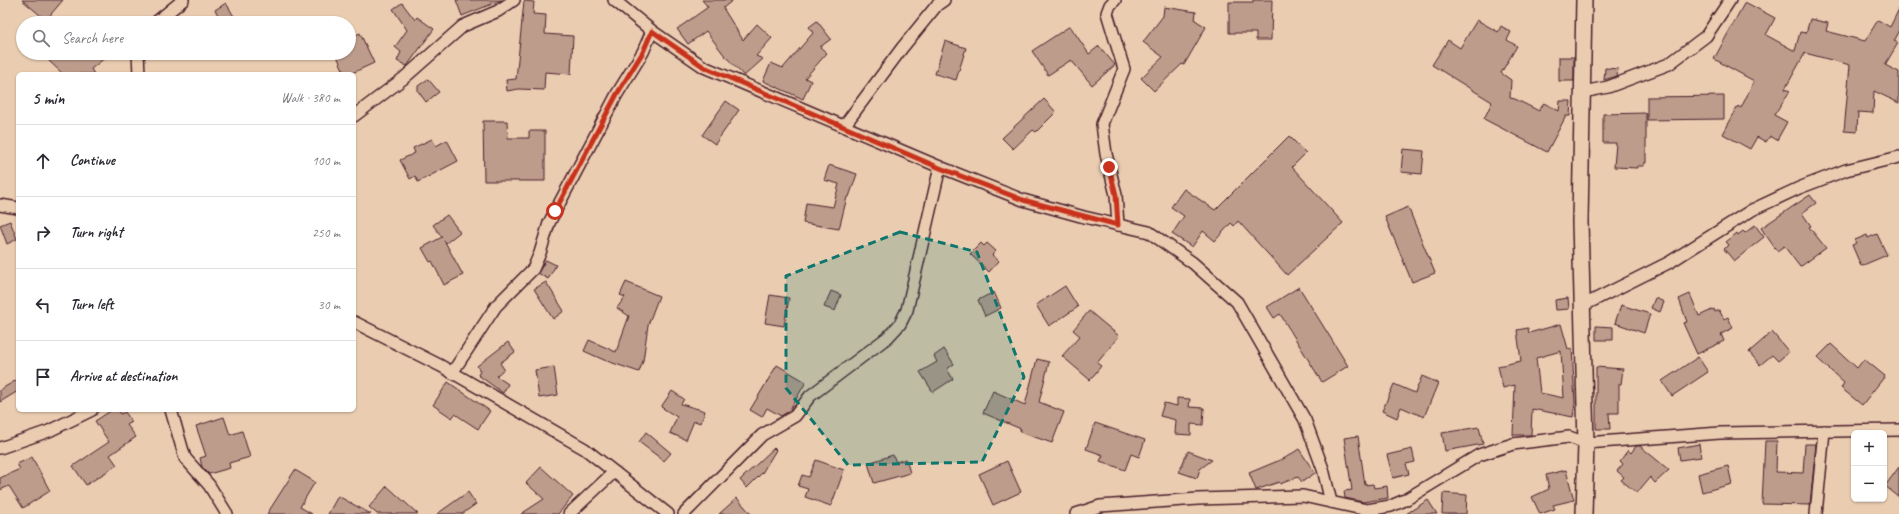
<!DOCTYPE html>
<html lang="en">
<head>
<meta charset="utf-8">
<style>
  body { margin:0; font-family:Caveat,sans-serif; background:#f2f2f3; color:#2b2b33 }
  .controls { position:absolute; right:12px; bottom:12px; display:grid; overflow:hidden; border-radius:6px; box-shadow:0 1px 3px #0004 }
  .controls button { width:36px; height:36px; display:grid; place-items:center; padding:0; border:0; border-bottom:1px solid #e1e1e2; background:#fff; color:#2b2b33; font:20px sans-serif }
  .stop { position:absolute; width:12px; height:12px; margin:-9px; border:3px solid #c8321e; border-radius:50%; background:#fff }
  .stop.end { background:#c8321e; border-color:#fff; box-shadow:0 1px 4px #0008 }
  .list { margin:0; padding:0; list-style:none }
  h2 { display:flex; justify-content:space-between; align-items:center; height:52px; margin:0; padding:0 16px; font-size:17px }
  h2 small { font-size:13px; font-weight:400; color:#7c7c81 }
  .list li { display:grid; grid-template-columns:26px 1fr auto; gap:12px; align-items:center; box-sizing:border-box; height:72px; padding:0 16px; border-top:1px solid #e1e1e2 }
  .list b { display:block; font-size:15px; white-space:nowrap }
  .list em { font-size:13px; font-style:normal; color:#7c7c81 }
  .icon { flex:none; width:22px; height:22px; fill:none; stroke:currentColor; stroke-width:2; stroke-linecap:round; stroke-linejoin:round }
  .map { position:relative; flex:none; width:1899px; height:514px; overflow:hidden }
  .search { position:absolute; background:#fff; box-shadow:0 1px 3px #0004; left:16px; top:16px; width:340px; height:44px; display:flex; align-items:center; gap:10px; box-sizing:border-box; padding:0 14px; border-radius:22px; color:#7c7c81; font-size:15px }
  .panel { position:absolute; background:#fff; box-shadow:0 1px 3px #0004; left:16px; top:72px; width:340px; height:340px; border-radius:6px }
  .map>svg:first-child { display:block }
</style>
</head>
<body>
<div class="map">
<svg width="1899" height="514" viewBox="0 0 1899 514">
  <rect width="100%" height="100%" fill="#eacdb1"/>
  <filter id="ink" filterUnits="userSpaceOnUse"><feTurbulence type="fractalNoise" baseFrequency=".025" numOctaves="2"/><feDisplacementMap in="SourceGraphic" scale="8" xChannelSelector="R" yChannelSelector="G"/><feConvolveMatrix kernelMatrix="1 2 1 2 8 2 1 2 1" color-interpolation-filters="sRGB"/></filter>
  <g filter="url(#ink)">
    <g fill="#bd9c8c" stroke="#4a1f2b" fill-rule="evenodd">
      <polygon points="22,0 63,0 46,20"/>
      <polygon points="456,0 502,0 462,16"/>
      <polygon points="702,0 733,0 723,8 743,40 757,24 772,38 756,56 763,59 744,76 725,56 706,31 688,44 677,29 708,7"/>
      <polygon points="1253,0 1272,0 1271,40 1256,40 1256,33 1229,33 1229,2 1253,2"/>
      <polygon points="524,1 534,2 533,14 546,15 545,34 573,36 571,74 545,72 544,90 519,89 507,91 506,80 516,79"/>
      <polygon points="1745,2 1775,18 1766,35 1795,51 1800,32 1806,33 1810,19 1828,23 1826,31 1865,41 1878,20 1890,27 1899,9 1899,32 1894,41 1898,43 1885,65 1899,72 1899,103 1874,91 1873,113 1858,112 1857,132 1844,131 1850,65 1805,53 1785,89 1790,91 1774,115 1787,122 1777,140 1770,136 1766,142 1757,137 1750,149 1723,134 1738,106 1741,108 1754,81 1714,59"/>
      <polygon points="226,3 238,23 223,23 215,10"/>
      <polygon points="402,3 415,20 417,17 434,29 407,66 397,61 401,52 395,47 407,30 393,9"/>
      <polygon points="1164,7 1196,12 1195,20 1206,27 1184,65 1182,64 1154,91 1141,78 1163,57 1143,42 1163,16"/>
      <polygon points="1477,20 1498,32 1501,26 1511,32 1507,40 1517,46 1501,73 1511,80 1510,98 1515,99 1539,111 1544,103 1559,111 1560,101 1571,101 1570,116 1566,116 1547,152 1484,119 1492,102 1432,65 1448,40 1460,48"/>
      <polygon points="817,21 831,39 820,47 827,53 805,78 811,81 803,99 763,81 771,63 783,68 813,33 809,27"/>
      <polygon points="1070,26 1089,54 1099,46 1115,65 1092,85 1071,60 1048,75 1032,51"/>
      <polygon points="360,33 374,63 350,74 345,74 337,56 349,53 349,38"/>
      <polygon points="945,41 966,48 956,80 935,74"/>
      <polygon points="57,53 111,53 91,69 94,74 63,74 49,61"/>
      <rect x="1559" y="57" width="15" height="24"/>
      <polygon points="1605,68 1618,69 1617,76 1604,80"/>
      <polygon points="428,79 439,92 426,102 418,91 418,86"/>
      <polygon points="1724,96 1724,119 1647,120 1647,97"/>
      <polygon points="1044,99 1056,112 1036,132 1033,130 1013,149 1002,138"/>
      <polygon points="726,101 739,110 715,144 702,135"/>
      <polygon points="1646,113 1646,163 1644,163 1644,166 1637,166 1637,168 1614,167 1616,143 1603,143 1603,114"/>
      <polygon points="483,121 507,121 508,138 529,138 529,131 545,131 545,181 484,181"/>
      <polygon points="1289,136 1306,153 1292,167 1343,223 1287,275 1238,221 1234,226 1231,223 1215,241 1203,231 1192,247 1172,234 1184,216 1171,207 1184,189 1215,210"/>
      <polygon points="432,139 436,146 447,140 458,161 418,182 415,176 410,179 400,160 415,153 413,148"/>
      <polygon points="1403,149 1424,151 1422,174 1401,172"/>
      <polygon points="829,165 857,174 849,197 847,197 839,229 803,223 806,203 833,207 839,184 824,180"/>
      <polygon points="1810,195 1816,203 1802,213 1811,226 1809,227 1826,248 1800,267 1784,246 1777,251 1761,228"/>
      <polygon points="1408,207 1435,273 1412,282 1385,217"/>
      <polygon points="447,215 460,232 446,243 444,240 463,275 444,285 432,261 430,262 422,248 442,237 433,225"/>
      <polygon points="10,221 17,239 7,244 0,225"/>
      <polygon points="1755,225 1764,237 1734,261 1724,249 1729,245 1726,242 1737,233 1738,235 1743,231 1745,233"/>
      <polygon points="1877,234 1887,255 1861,266 1852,245 1857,243 1855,240 1867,235 1868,238"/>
      <polygon points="981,243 984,246 987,243 996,251 992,255 999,261 989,272 970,254"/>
      <polygon points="546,260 556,265 548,279 538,273"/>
      <polygon points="546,282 564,311 553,319 534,289"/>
      <polygon points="626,282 659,296 648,325 643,361 639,372 604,360 584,351 589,340 616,352 629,316 617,308 625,297 620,295"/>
      <polygon points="1065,286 1078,307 1049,326 1036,305"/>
      <polygon points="1299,287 1348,366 1322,382 1280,314 1274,318 1267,307"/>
      <polygon points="831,291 841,295 835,311 824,307"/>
      <polygon points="994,292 1001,308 985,316 978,300"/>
      <polygon points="1690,294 1699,316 1714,309 1715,312 1719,310 1724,319 1728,317 1733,328 1721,334 1724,341 1697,354 1683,323 1687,322 1679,299"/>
      <polygon points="770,295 789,298 784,326 765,323"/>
      <polygon points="1568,298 1569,309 1556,310 1555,300"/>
      <polygon points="1655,298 1664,302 1660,312 1651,308"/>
      <polygon points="1621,305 1650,314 1644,333 1615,323"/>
      <polygon points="1089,311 1119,336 1097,363 1101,366 1090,380 1062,356 1080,336 1073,330"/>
      <path d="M1561,324L1568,349L1572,348L1575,403L1573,417L1532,409L1531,435H1513L1515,385L1503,388L1498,366L1521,361L1517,330L1528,328L1529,333ZM1561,351L1564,398L1540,393L1536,358Z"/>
      <polygon points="1596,326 1613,327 1613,340 1596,340"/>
      <polygon points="1772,332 1789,352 1778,361 1772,355 1760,365 1749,352"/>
      <polygon points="508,342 515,352 500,363 504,369 496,376 508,384 503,393 478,375 480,371 477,366"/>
      <polygon points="1831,344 1857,368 1864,359 1885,376 1862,405 1841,388 1844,383 1817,358"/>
      <polygon points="944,349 954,364 947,369 953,379 933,392 920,372 937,362 934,356"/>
      <polygon points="1698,357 1708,372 1672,396 1662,381"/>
      <polygon points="1037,359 1049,362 1039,402 1064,412 1052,443 1020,432 1021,429 983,413 993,391 1025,405"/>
      <polygon points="777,365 806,382 789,411 781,416 767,408 762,417 750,410"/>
      <polygon points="554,367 558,395 539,398 535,370"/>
      <polygon points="1596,367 1623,369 1621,384 1619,384 1619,413 1609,413 1610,429 1596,429"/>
      <polygon points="1422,376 1438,383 1424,417 1401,407 1397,418 1382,411 1394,384 1415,393"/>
      <polygon points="18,379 18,391 0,402 0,390"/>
      <polygon points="448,382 490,411 478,429 455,414 452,418 433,405"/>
      <polygon points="672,391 684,399 681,404 705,411 701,423 694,421 686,440 670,433 677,417 661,407"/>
      <polygon points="1177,398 1190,399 1189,407 1204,408 1203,425 1191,424 1191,435 1175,434 1176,420 1160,416 1164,403 1177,406"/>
      <polygon points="112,410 118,410 121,414 125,412 132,422 127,425 136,437 110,455 117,465 86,485 73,466 109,442 95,421"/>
      <polygon points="224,417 230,435 242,431 250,457 229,463 230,468 209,474 202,467 200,458 206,456 196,426"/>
      <polygon points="1095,423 1145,440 1139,457 1131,454 1125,470 1100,461 1103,455 1086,449"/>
      <polygon points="1479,427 1483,444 1445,451 1442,433"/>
      <polygon points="646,432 671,453 664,461 639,442"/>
      <polygon points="1358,436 1365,485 1373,484 1374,488 1387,486 1388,498 1363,502 1345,498 1344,491 1352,490 1344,438"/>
      <polygon points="1765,441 1777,441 1776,472 1803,473 1805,444 1816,444 1810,505 1762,504"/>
      <polygon points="1699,444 1701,457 1680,460 1678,448"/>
      <polygon points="1636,446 1640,446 1669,470 1655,483 1650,477 1637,493 1621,480 1624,477 1617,471 1623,464 1620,461 1628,450 1631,453"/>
      <polygon points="774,448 776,450 762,473 747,488 740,480"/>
      <polygon points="1299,449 1315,473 1302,482 1298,477 1280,484 1279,482 1256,490 1249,473 1285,458"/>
      <polygon points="1412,449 1415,462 1406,464 1409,474 1393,478 1387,455"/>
      <polygon points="1188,451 1212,460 1200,469 1197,478 1179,472"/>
      <polygon points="893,455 896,462 906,459 910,473 874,483 868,463"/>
      <polygon points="32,457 50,491 23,508 9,486 0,490 0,478 20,469 17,464"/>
      <polygon points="816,460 844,470 831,506 805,497 808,489 798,486 802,475 809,477"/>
      <polygon points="1007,461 1021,492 993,505 979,474"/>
      <polygon points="1728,466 1732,484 1702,492 1698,474"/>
      <polygon points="541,467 573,496 558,514 521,514 544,499 526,483"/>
      <polygon points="1899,467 1899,497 1885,486"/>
      <polygon points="295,470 315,482 300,507 312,514 267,514"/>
      <polygon points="1566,470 1574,500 1553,505 1555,509 1540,514 1532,497 1549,489 1546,475"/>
      <polygon points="387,486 418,514 377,514 369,507"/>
      <polygon points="468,492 476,504 462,514 437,514"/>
      <polygon points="1443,493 1467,495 1466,514 1442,514"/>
      <polygon points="338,496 371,514 328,514"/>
      <polygon points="737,498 751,514 719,514"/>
      <polygon points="1428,500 1437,514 1406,514"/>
    </g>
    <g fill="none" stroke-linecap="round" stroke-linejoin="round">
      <defs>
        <g id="street">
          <polyline points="614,0 652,31 704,67 940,167 1023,200 1084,217 1149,232 1193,263 1237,302 1305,420 1323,469 1331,502"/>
          <polyline points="1115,0 1110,5 1107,13 1124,69 1102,124 1106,154 1116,195 1118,225"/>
          <polyline points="155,23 183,0"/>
          <polyline points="138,53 139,74"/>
          <polyline points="1583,92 1608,87 1669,64 1706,36 1730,0"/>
          <polyline points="354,116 404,78 463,26 498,11 514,0"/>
          <polyline points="844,126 902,48 937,5 944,0"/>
          <polyline points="0,205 18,208"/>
          <polyline points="1582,306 1670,262 1752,210 1799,188 1846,170 1899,157"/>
          <polyline points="354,322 441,366 585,449 668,514"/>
          <polyline points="452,373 496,306 533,269 540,253 549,223 617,94 643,52 652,31"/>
          <polyline points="171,410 185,458 209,485 227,514"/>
          <polyline points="0,448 49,431 92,410"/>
          <polyline points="569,514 614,472"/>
          <polyline points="684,514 762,435 795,416 810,396 888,337 900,324 907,310 940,167"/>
          <polyline points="1076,514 1100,506 1198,499 1303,496 1367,510 1391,506 1405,500 1479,455 1513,444 1569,437 1586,443 1720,433 1899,430"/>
          <polyline points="1816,514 1824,431"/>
        </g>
        <polyline id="secondary" points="1584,0 1580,222 1586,443 1584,514"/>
      </defs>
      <use href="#street" stroke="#4a1f2b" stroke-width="14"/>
      <use href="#secondary" stroke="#4a1f2b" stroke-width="18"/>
      <use href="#street" stroke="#eacdb1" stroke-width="11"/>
      <use href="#secondary" stroke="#eacdb1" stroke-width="15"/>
    </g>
  </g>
  <g fill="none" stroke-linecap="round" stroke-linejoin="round" filter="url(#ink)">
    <polyline stroke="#c8321e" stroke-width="5" points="555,211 617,94 643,52 652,31 704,67 940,168 1023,200 1118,225 1116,195 1109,167"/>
  </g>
  <path fill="#0f766e" fill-opacity="0.2" stroke="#0f766e" stroke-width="3" stroke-dasharray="8 5" stroke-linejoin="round" d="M900,232L977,252L1024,377L982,462L848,465L786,388V276Z"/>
</svg>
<div class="controls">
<button>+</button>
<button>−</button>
</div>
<div class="stop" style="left:555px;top:211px"></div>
<div class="stop end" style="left:1109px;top:167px"></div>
<div class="search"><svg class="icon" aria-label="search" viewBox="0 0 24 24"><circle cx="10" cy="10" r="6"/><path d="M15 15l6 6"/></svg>Search here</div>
<section class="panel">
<h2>5 min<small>Walk · 380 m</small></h2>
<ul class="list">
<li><svg class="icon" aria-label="ahead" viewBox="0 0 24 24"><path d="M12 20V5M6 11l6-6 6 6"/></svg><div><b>Continue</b></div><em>100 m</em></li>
<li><svg class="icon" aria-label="right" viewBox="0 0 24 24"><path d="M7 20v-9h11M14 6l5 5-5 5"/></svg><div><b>Turn right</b></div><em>250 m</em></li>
<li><svg class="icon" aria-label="left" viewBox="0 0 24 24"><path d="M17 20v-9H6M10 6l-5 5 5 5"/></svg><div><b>Turn left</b></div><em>30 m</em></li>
<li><svg class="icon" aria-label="arrive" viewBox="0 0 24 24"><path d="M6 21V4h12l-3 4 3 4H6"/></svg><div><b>Arrive at destination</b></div></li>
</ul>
</section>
</div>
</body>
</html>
